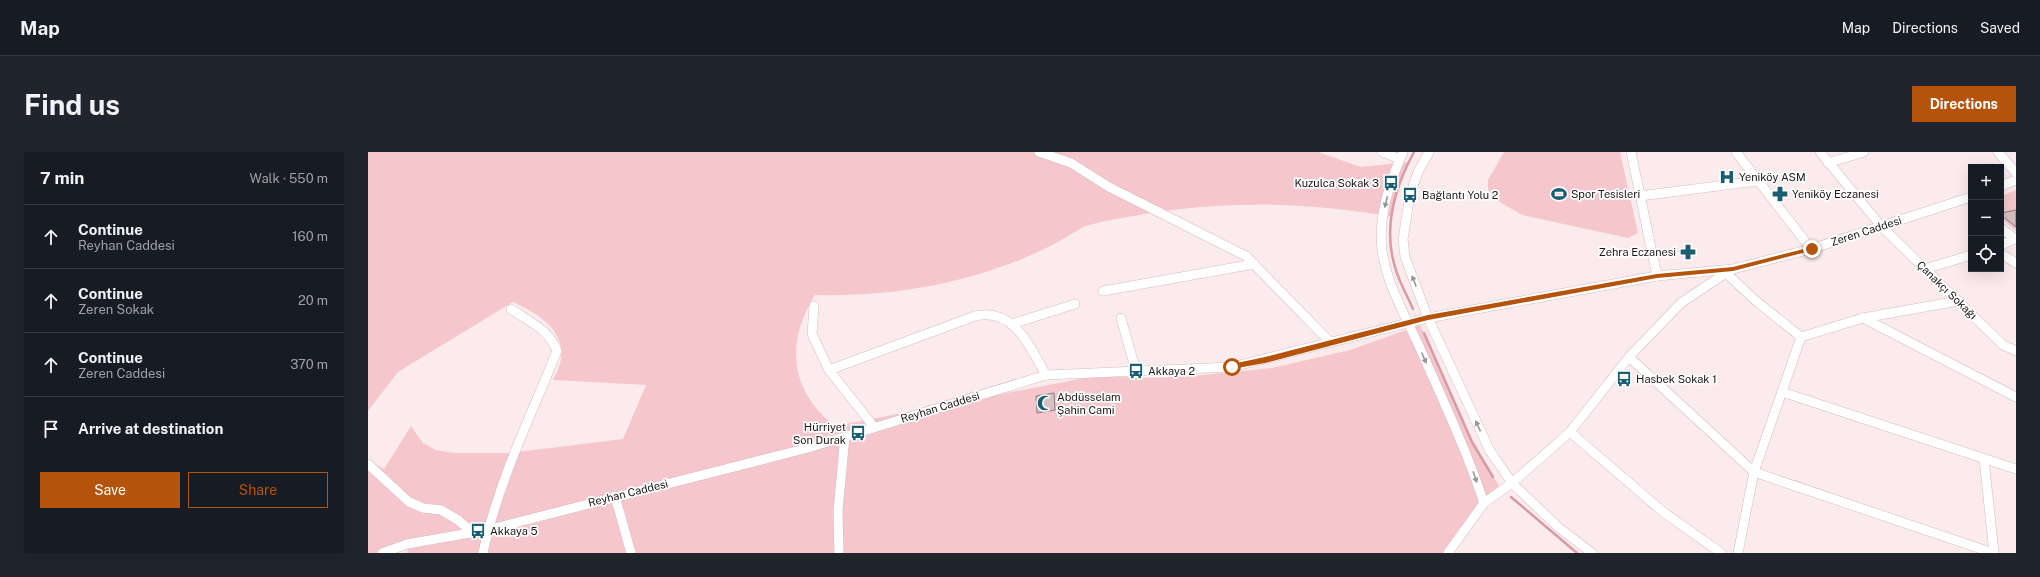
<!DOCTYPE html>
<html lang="en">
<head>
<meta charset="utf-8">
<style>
  body { margin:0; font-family:"Public Sans",sans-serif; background:#20242c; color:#f1f3f6 }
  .controls { position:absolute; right:12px; top:12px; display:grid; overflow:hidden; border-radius:0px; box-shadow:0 4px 16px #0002 }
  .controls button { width:36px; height:36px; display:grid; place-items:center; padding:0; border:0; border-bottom:1px solid #363941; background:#171b24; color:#f1f3f6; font:20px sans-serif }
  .stop { position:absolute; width:12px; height:12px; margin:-9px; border:3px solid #b45309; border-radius:50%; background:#fff }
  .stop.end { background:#b45309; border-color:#fff; box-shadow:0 1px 4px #0008 }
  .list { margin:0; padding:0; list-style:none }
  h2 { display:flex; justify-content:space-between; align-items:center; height:52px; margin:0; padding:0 16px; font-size:17px }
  h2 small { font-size:13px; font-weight:400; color:#9ea1a6 }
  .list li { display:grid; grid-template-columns:26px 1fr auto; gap:12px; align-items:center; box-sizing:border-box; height:64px; padding:0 16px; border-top:1px solid #363941 }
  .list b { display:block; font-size:15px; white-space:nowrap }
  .list p { margin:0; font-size:13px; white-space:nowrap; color:#9ea1a6 }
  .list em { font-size:13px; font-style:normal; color:#9ea1a6 }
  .actions { display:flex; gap:8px; padding:12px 16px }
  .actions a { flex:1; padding:9px 0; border:1px solid #b45309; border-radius:0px; text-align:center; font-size:14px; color:#b45309 }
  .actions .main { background:#b45309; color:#fff }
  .icon { flex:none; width:22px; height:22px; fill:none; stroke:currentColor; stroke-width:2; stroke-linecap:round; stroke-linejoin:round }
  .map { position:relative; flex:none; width:1648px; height:401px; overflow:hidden; border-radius:0px }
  header { display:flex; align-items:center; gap:24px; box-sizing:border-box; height:56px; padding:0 20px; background:#171b24; border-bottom:1px solid #363941 }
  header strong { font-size:19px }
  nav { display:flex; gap:22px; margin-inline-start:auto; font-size:14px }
  .intro { display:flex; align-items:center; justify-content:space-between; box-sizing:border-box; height:96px; padding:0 24px }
  h1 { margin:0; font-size:28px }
  .button { padding:10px 18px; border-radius:0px; background:#b45309; color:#fff; font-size:14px; font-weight:700 }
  main { display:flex; gap:24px; padding:0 24px }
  aside { flex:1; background:#171b24; border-radius:0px; box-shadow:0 4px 16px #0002 }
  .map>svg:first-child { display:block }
</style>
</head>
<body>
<header>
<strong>Map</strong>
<nav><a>Map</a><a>Directions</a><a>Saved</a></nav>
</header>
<div class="intro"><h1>Find us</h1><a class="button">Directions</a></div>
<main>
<aside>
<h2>7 min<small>Walk · 550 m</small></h2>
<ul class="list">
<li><svg class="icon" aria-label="ahead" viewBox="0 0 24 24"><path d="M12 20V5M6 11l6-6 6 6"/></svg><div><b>Continue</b><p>Reyhan Caddesi</p></div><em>160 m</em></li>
<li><svg class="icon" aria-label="ahead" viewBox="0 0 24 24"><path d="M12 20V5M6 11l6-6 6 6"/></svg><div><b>Continue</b><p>Zeren Sokak</p></div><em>20 m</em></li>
<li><svg class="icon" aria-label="ahead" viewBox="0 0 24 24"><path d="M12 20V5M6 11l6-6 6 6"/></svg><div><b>Continue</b><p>Zeren Caddesi</p></div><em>370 m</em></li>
<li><svg class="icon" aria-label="arrive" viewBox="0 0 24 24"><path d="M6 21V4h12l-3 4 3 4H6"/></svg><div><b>Arrive at destination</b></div></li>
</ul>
<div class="actions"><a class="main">Save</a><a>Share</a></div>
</aside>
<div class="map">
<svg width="1648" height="401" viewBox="0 0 1648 401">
  <rect width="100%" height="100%" fill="#fcebed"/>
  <g fill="#f5c7cd">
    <path d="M0,0H950L993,15L1040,10L1028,46L1024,65C940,50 855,48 771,63C754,66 735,69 718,74C711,77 704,82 697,86C683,94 668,101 654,107C588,134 517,145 447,143C417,191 422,239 467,274L727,224L776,226L825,224L904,216L982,198L1052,173L1112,305L1132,335L1079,401H39L40,397L23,401H0V308L16,317L43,274L55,291L68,298L85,301H141L255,287L278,233L185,228C208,188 180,166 145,150L30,220L0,259Z"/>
    <polygon points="1136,0 1252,0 1270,81 1260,86 1154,63 1125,46 1120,37 1120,28"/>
    <polygon points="1648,38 1648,79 1633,66 1633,44"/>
  </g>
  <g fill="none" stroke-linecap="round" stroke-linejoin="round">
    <g stroke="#d79ba5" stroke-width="2.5">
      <path d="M1045,157C1039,143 1031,130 1027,115C1015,76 1027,35 1046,0"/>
      <polyline points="1056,181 1104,290 1125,325"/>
      <polyline points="1143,345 1209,401"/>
    </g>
  </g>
  <g fill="#d6c1c4" stroke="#8e7a7d">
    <polygon points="1648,58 1648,75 1633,63 1633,61"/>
    <polygon points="686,241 687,258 669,261 668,244"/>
  </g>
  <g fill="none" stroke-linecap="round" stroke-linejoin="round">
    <defs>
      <g id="minor">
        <polyline points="671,0 703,11 741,35 878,104 962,190"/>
        <polyline points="1014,0 1032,7"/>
        <path d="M1035,0C1022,30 1010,64 1014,97C1018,131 1037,163 1051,194C1074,246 1098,297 1116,351"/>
        <polyline points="1061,0 1050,20 1042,43 1035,87 1037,105 1060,166 1122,299 1144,331 1190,375 1224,401"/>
        <polyline points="1263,0 1289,124"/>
        <polyline points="1368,0 1443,97"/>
        <polyline points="1452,0 1513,74 1635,193 1648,199"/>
        <polyline points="1630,0 1648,21"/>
        <polyline points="1460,11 1496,0"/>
        <polyline points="1633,34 1648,28"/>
        <polyline points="1272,44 1389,29"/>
        <polyline points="1633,76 1647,87 1633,93"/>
        <polyline points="1633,102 1648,111"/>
        <polyline points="1557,117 1603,103"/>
        <polyline points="1358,121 1388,149 1433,185"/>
        <polyline points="735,139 886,112"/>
        <polyline points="446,154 444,182 461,218"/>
        <polyline points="753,166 768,219"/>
        <polyline points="1495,166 1648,245"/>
        <polyline points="644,172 707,152"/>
        <polyline points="1261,205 1386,320 1625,401"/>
        <polyline points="1414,240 1648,317"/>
        <path d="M506,275L461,218L607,164C646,155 662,195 678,223"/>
        <polyline points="1202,280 1294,359 1353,401"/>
        <polyline points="1616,307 1626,401"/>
        <polyline points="0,312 41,350 55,356 73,358 90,368 104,380"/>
        <polyline points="247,344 263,401"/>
        <polyline points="14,401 39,392 119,378 440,296 678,223 864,215 1060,166 1289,124 1365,117 1443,97 1603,45"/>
        <path d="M115,401C130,330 162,266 189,199C182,178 160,169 143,157"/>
        <polyline points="471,401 470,359 477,284"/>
        <polyline points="1080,401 1116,351 1144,331 1202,280 1261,205 1313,151 1364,117"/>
        <polyline points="1370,401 1386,320 1433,185 1495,166 1590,149"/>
      </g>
    </defs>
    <use href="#minor" stroke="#d1bcbf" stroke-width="10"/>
    <use href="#minor" stroke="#fff" stroke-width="9"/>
  </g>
  <defs><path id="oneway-solid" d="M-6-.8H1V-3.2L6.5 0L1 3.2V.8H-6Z"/></defs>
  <g fill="#999697">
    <use href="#oneway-solid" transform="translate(1018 50) rotate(103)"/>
    <use href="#oneway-solid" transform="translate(1046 129) rotate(-111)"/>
    <use href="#oneway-solid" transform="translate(1056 206) rotate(66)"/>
    <use href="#oneway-solid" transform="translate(1110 274) rotate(-115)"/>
    <use href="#oneway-solid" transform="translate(1107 325) rotate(71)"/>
  </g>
  <polygon fill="#b45309" points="1444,95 1446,95 1446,98 1365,119 1289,126 1060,168 897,211 864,217 860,215 864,212 897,205 1060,163 1289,122 1365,115"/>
  <defs>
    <symbol id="hospital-bare" viewBox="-9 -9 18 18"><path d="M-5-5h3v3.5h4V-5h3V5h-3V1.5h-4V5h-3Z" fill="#195f71" stroke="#fff" stroke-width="2.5" paint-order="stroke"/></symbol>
    <symbol id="bus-bare" viewBox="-9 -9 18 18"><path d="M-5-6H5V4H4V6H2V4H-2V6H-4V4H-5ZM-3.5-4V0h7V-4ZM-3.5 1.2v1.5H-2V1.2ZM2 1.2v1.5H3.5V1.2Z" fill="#195f71" stroke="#fff" stroke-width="2.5" paint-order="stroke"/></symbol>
    <symbol id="stadium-bare" viewBox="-9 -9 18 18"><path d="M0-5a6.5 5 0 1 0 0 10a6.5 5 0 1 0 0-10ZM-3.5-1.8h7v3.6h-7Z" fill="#195f71" stroke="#fff" stroke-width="2.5" paint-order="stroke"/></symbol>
    <symbol id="pharmacy-bare" viewBox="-9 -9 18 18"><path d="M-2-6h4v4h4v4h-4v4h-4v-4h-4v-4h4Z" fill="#195f71" stroke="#fff" stroke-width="2.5" paint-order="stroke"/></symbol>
    <symbol id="mosque-bare" viewBox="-9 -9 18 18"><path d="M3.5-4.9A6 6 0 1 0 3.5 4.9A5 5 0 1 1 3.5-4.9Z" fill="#195f71" stroke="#fff" stroke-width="2.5" paint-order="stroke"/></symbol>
  </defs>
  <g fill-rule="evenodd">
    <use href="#hospital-bare" x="1348" y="14" width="22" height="22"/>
    <use href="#bus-bare" x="1012" y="20" width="22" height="22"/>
    <use href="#stadium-bare" x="1180" y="31" width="22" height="22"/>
    <use href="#pharmacy-bare" x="1401" y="31" width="22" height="22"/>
    <use href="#bus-bare" x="1031" y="32" width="22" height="22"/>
    <use href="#pharmacy-bare" x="1309" y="89" width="22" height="22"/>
    <use href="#bus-bare" x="757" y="208" width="22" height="22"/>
    <use href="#bus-bare" x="1245" y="216" width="22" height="22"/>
    <use href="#mosque-bare" x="666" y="240" width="22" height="22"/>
    <use href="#bus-bare" x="479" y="270" width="22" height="22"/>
    <use href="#bus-bare" x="99" y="368" width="22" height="22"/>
  </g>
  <g text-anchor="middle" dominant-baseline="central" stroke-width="3.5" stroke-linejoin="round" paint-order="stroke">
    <g font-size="11" fill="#1d1617" stroke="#fff" text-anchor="start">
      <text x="1371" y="25">Yeniköy ASM</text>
      <text x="1011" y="31" text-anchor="end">Kuzulca Sokak 3</text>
      <text x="1203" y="42">Spor Tesisleri</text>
      <text x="1424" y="42">Yeniköy Eczanesi</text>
      <text x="1054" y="43">Bağlantı Yolu 2</text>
      <text x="1308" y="100" text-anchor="end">Zehra Eczanesi</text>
      <text x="780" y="219">Akkaya 2</text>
      <text x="1268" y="227">Hasbek Sokak 1</text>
      <text x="689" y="245">Abdüsselam<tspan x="689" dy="13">Şahin Cami</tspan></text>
      <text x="478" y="275" text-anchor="end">Hürriyet<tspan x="478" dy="13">Son Durak</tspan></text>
      <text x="122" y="379">Akkaya 5</text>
    </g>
    <g font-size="11" fill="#1d1617" stroke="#fff">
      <text transform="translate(1498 79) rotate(-18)">Zeren Caddesi</text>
      <text transform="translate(1579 138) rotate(44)">Çanakçı Sokağı</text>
      <text transform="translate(572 255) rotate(-17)">Reyhan Caddesi</text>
      <text transform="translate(260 341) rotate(-14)">Reyhan Caddesi</text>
    </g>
  </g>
</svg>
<div class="controls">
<button>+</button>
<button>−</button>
<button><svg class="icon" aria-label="locate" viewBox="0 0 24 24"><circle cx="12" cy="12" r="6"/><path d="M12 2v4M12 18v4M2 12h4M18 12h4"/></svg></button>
</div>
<div class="stop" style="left:864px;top:215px"></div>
<div class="stop end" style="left:1444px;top:97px"></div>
</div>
</main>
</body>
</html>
